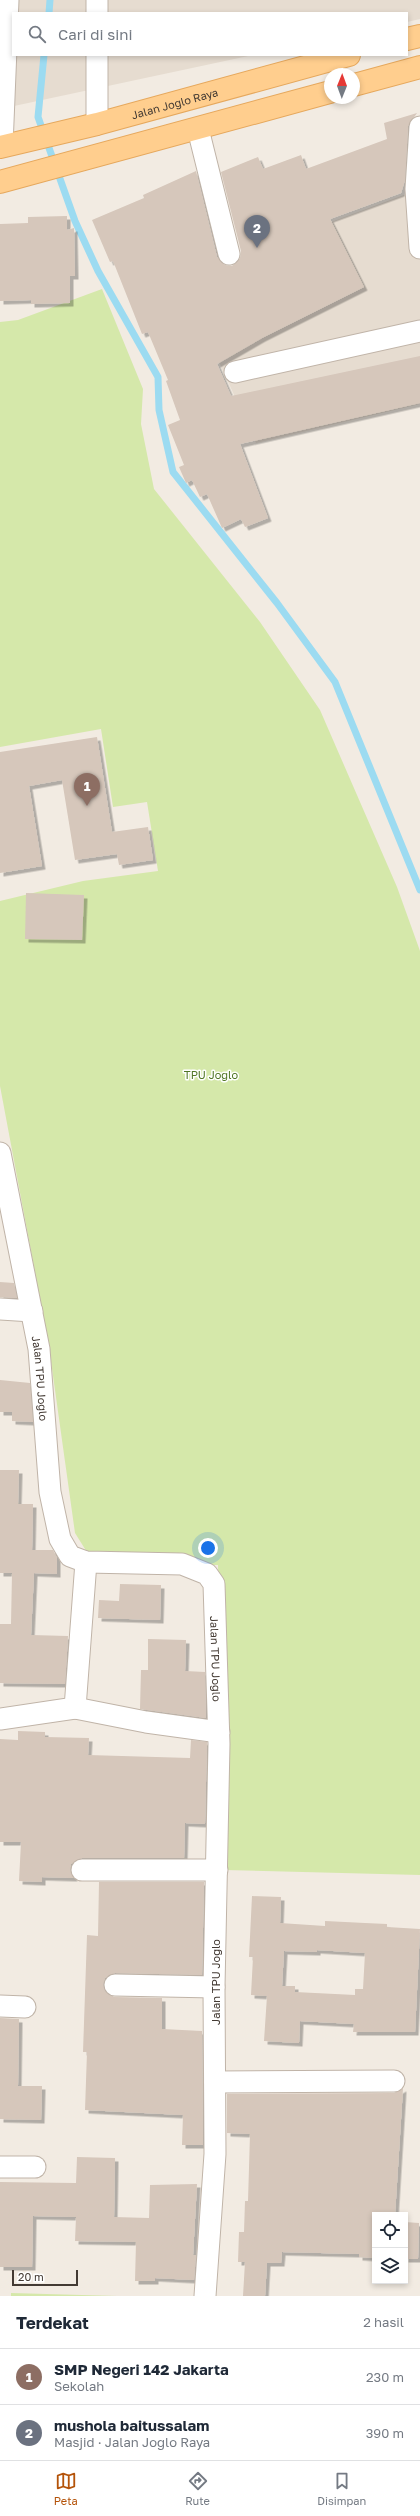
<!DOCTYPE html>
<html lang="id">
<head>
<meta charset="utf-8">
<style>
  body { margin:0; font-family:"Golos Text",sans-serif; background:#f2f2f3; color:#1f2937 }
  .controls { position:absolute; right:12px; bottom:12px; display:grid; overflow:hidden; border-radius:0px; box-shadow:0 2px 6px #0003 }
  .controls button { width:36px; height:36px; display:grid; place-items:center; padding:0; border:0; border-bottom:1px solid #e0e1e3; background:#fff; color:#1f2937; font:20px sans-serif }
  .compass { position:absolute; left:324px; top:68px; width:36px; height:36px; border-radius:50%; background:#fff; box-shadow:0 2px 6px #0003; rotate:1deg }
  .scale { position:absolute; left:12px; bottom:10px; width:66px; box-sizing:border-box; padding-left:4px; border:2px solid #433a33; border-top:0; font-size:11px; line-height:14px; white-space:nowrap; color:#433a33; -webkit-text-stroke:3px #fff; paint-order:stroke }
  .you { position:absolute; left:208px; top:1548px; width:14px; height:14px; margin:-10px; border:3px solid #fff; border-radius:50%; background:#1a73e8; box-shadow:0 0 0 6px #1a73e833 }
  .badge { display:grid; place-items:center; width:26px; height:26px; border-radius:50%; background:#b45309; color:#fff; font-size:13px; font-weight:700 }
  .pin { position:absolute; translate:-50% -33px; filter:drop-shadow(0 1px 2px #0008) }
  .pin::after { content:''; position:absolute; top:21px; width:14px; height:12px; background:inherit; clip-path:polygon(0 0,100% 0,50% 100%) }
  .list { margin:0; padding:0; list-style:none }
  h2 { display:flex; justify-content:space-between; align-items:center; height:52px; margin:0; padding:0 16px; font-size:17px }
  h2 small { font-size:13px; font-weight:400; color:#747a83 }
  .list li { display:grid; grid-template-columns:26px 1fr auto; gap:12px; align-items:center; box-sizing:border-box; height:56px; padding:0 16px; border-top:1px solid #e0e1e3 }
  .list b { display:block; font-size:15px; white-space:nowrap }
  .list p { margin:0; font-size:13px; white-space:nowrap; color:#747a83 }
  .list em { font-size:13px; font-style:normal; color:#747a83 }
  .icon { flex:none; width:22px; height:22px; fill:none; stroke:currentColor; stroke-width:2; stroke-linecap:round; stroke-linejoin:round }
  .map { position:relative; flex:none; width:420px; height:2296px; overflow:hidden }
  .search { position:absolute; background:#fff; box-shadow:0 2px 6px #0003; left:12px; right:12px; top:12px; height:44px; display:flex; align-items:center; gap:10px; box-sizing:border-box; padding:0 14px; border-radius:0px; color:#747a83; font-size:15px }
  .sheet { height:164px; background:#fff }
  nav { display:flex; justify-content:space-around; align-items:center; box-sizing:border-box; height:56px; border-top:1px solid #e0e1e3; background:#fff; font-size:11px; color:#747a83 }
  nav a { display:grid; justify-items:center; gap:2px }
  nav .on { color:#b45309 }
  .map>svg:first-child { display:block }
</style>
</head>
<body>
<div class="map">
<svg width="420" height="2296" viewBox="0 0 420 2296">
  <defs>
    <filter id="shadow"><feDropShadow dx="3.5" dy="3.5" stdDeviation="0" flood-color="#0004"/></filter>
  </defs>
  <rect width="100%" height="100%" fill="#f2ebe2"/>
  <g fill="#e6dcd0">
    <polygon points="0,0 420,0 420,19 407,22 407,13 13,13 13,55 253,55 0,109"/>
    <polygon points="420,189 420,404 256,443 198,316 326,224"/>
  </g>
  <g fill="#d5e8aa">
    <polygon points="102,289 143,389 141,424 154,489 260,622 320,710 397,887 420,951 420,1875 225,1870 218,1565 95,1565 75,1533 49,1347 0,1086 0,901 83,881 158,871 147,802 113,807 101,729 0,747 0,322 18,320"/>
    <polygon points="11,2293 117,2296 11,2296"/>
  </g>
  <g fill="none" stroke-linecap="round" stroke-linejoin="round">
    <g stroke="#9cdbf1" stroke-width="7">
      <polyline points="49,13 50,0"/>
      <polyline points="44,55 38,117 75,221 98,271 158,377 159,410 173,472 277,603 335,682 420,890"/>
    </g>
  </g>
  <g fill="#d6c7bb" fill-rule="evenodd" filter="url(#shadow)">
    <polygon points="417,113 408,126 405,180 401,193 330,219 364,287 262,338 217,364 231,396 420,356 420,403 240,444 268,518 245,527 241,519 222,528 207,494 200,497 192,480 186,483 179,467 184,465 168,425 180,420 166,381 168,380 148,332 142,334 113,261 110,262 92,220 144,198 143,195 196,171 217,257 225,265 232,266 240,258 241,251 221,172 258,157 263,169 301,155 306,169 387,139 384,123"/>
    <polygon points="67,216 67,230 74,228 75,276 70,276 70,303 31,304 31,300 0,301 0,224 28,223 28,217"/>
    <polygon points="97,737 112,832 148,827 153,860 119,865 117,854 75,860 62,780 29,786 42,866 0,873 0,752"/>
    <polygon points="26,893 84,895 82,940 25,939"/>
    <polygon points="0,1282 14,1283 17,1298 0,1297"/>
    <polygon points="0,1380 30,1383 33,1422 12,1421 12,1412 0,1412"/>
    <polygon points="0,1470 19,1470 18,1504 33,1504 32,1550 53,1550 57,1558 57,1574 34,1573 31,1635 68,1636 65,1684 0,1683 0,1624 11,1624 12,1573 0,1573"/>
    <polygon points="120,1584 161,1585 160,1620 98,1618 99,1600 119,1601"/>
    <polygon points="148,1639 186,1640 185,1671 205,1672 206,1718 140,1709 141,1670 148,1670"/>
    <polygon points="18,1731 45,1732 45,1737 89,1738 88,1755 190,1758 191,1740 207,1742 205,1824 185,1823 184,1858 82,1858 71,1864 70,1870 74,1878 42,1877 42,1882 19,1881 21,1842 0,1842 0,1739 18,1740"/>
    <polygon points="99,1882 204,1882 202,1975 115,1973 105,1978 103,1985 105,1991 114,1997 162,1998 162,2029 202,2031 203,2145 182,2145 183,2115 85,2110 87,2052 83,2052 87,1935 98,1936"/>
    <path d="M252,1896L281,1897L280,1923L325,1926V1921L365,1923L387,1924V1927L420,1929L415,2032H353L354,2024L300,2021L299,2043L264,2041L267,1996L251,1995L253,1957H249ZM317,1950L365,1953L363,1989H355V1995L295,1992V1986H282L284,1951L317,1952Z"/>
    <polygon points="0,2018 19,2019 18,2086 42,2086 41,2120 0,2119"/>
    <polygon points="403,2088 395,2215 375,2215 375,2258 359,2257 359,2254 282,2252 281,2263 267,2263 265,2296 243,2296 245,2262 238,2262 239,2232 244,2232 245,2201 248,2201 250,2134 227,2133 227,2094 394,2093"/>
    <polygon points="77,2157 115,2158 114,2217 149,2218 150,2185 197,2184 193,2255 196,2255 194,2280 155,2278 155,2281 135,2281 136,2242 75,2241 76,2217 33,2216 32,2267 0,2267 0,2182 76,2183"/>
    <polygon points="405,2222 419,2223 418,2259 405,2259"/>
  </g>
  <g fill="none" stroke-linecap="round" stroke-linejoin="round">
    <defs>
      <g id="minor">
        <polyline points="97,0 97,13"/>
        <polyline points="97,124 97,55"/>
        <polyline points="420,127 416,189 420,248"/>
        <polyline points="198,129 229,254"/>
        <polyline points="2,146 8,0"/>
        <polyline points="235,372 420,331"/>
        <path id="s1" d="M0,1153L39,1349L50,1492L60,1539L70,1556L86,1562L182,1564L207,1574L214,1584L219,1744L214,1987L215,2154L205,2296"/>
        <polyline points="0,1309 32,1311"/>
        <polyline points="75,1708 146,1722 219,1732"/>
        <polyline points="0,1719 75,1708 86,1562"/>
        <polyline points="82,1870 217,1870"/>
        <polyline points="115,1985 214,1987"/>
        <polyline points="0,2006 25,2007"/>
        <polyline points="215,2082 394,2081"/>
        <polyline points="0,2167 35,2167"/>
      </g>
      <g id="major">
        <polyline points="407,39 420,36"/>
        <polyline points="354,85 420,67"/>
        <path id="s2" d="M0,147L97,124L349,55"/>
        <polyline points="0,182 330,92"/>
      </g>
    </defs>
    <use href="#minor" stroke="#c0b4a8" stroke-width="23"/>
    <use href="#major" stroke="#e6a85d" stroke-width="24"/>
    <use href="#minor" stroke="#fff" stroke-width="21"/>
    <use href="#major" stroke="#ffce8e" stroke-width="22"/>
  </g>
  <g text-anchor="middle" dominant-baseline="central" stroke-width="3" stroke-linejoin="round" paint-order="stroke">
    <g font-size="11" fill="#433a33" stroke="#fff">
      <text stroke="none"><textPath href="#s2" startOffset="180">Jalan Joglo Raya</textPath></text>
      <text stroke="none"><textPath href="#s1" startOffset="229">Jalan TPU Joglo</textPath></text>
      <text stroke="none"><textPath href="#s1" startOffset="638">Jalan TPU Joglo</textPath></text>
      <text transform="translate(215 1982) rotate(-90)">Jalan TPU Joglo</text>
    </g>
    <g font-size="11" fill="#507626" stroke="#fff">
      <text x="211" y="1074">TPU Joglo</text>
    </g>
  </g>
</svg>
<div class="controls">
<button><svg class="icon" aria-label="locate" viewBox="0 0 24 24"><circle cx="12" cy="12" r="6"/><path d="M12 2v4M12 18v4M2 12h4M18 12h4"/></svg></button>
<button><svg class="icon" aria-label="layers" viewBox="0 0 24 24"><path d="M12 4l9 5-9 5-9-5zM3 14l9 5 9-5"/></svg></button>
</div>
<svg class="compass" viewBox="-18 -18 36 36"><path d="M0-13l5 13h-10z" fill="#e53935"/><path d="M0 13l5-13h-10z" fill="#747a83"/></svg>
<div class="scale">20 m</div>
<div class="you"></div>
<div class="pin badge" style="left:87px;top:806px;background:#8d6e63">1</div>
<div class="pin badge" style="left:257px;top:248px;background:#6b7280">2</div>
<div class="search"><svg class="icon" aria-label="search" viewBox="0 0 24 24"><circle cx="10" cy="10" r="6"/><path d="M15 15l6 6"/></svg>Cari di sini</div>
</div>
<section class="sheet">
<h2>Terdekat<small>2 hasil</small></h2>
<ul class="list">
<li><span class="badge" style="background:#8d6e63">1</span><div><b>SMP Negeri 142 Jakarta</b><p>Sekolah</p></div><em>230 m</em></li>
<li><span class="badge" style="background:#6b7280">2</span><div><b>mushola baitussalam</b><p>Masjid · Jalan Joglo Raya</p></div><em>390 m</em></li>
</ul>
</section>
<nav>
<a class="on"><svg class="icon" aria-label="map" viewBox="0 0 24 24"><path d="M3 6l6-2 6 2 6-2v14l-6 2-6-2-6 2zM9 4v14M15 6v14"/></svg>Peta</a>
<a><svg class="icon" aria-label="directions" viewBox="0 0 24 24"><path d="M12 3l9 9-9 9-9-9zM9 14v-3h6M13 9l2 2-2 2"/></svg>Rute</a>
<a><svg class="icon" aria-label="saved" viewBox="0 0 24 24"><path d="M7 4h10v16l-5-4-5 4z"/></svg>Disimpan</a>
</nav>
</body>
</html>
